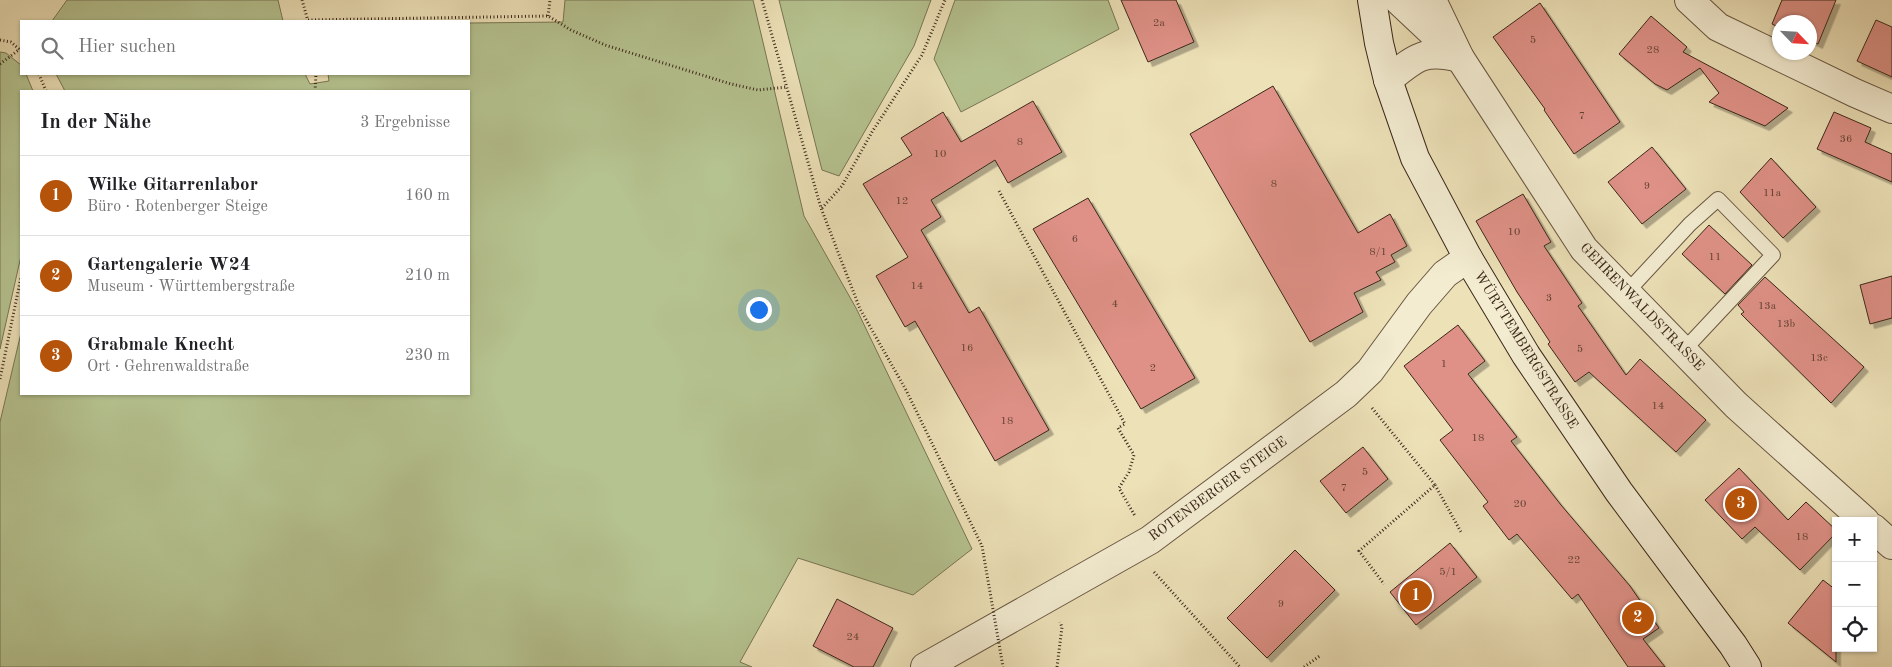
<!DOCTYPE html>
<html lang="de">
<head>
<meta charset="utf-8">
<style>
  body { margin:0; font-family:"Old Standard TT",serif; background:#f6f6f6; color:#202124 }
  .controls { position:absolute; right:15px; bottom:15px; display:grid; overflow:hidden; border-radius:0px; box-shadow:0 1px 4px #0004 }
  .controls button { width:45px; height:45px; display:grid; place-items:center; padding:0; border:0; border-bottom:1px solid #e0e0e0; background:#fff; color:#202124; font:25px sans-serif }
  .compass { position:absolute; left:1772px; top:15px; width:45px; height:45px; border-radius:50%; background:#fff; box-shadow:0 1px 4px #0004; rotate:115deg }
  .you { position:absolute; left:758px; top:309px; width:18px; height:18px; margin:-12px; border:4px solid #fff; border-radius:50%; background:#1a73e8; box-shadow:0 0 0 8px #1a73e833 }
  .badge { display:grid; place-items:center; width:32px; height:32px; border-radius:50%; background:#b45309; color:#fff; font-size:16px; font-weight:700 }
  .pin { position:absolute; translate:-50% -50%; border:2px solid #fff; box-shadow:0 1px 5px #0006 }
  .list { margin:0; padding:0; list-style:none }
  h2 { display:flex; justify-content:space-between; align-items:center; height:65px; margin:0; padding:0 20px; font-size:21px }
  h2 small { font-size:16px; font-weight:400; color:#757577 }
  .list li { display:grid; grid-template-columns:32px 1fr auto; gap:15px; align-items:center; box-sizing:border-box; height:80px; padding:0 20px; border-top:1px solid #e0e0e0 }
  .list b { display:block; font-size:19px; white-space:nowrap }
  .list p { margin:0; font-size:16px; white-space:nowrap; color:#757577 }
  .list em { font-size:16px; font-style:normal; color:#757577 }
  .icon { flex:none; width:28px; height:28px; fill:none; stroke:currentColor; stroke-width:2; stroke-linecap:round; stroke-linejoin:round }
  .map { position:relative; flex:none; width:1892px; height:667px; overflow:hidden }
  .search { position:absolute; background:#fff; box-shadow:0 1px 4px #0004; left:20px; top:20px; width:450px; height:55px; display:flex; align-items:center; gap:12px; box-sizing:border-box; padding:0 18px; border-radius:0px; color:#757577; font-size:19px }
  .panel { position:absolute; background:#fff; box-shadow:0 1px 4px #0004; left:20px; top:90px; width:450px; height:305px; border-radius:0px }
  .map>svg:first-child { display:block }
</style>
</head>
<body>
<div class="map">
<svg width="1892" height="667" viewBox="0 0 1892 667">
  <defs>
    <filter id="shadow"><feDropShadow dx="4.5" dy="4.5" stdDeviation="0" flood-color="#0004"/></filter>
  </defs>
  <rect width="100%" height="100%" fill="#ede1b8"/>
  <filter id="stains"><feTurbulence type="fractalNoise" baseFrequency=".004" numOctaves="4"/><feColorMatrix values="0 0 0 0 .2 0 0 0 0 .09 0 0 0 0 .02 0 0 0 .5 -.17"/></filter>
  <radialGradient id="worn" r=".72"><stop offset=".6" stop-color="#630" stop-opacity="0"/><stop offset="1" stop-color="#630" stop-opacity=".3"/></radialGradient>
  <g fill="#b5c390" stroke="#787654">
    <polygon points="67,0 278,0 283,21 52,21"/>
    <polygon points="565,0 753,0 804,216 856,308 972,549 913,595 798,558 740,662 752,667 0,667 0,422 21,333 21,394 469,394 469,91 65,91 56,74 305,74 310,84 329,81 328,74 469,74 469,23 563,22"/>
    <polygon points="779,0 931,0 914,46 839,176 822,170"/>
    <polygon points="955,0 1108,0 1119,29 961,112 934,59"/>
    <polygon points="0,52 6,53 21,65 21,74 26,74 33,91 21,91 21,256 0,349"/>
  </g>
  <g fill="#df9187" stroke="#3b2819" filter="url(#shadow)">
    <polygon points="1121,0 1176,0 1194,42 1148,62"/>
    <polygon points="1782,0 1836,0 1818,44 1810,40 1810,22 1780,22 1780,28 1772,24"/>
    <polygon points="1540,3 1620,122 1574,154 1544,110 1545,109 1493,37"/>
    <polygon points="1651,16 1687,47 1683,52 1788,108 1765,126 1709,102 1719,93 1700,68 1667,90 1655,84 1619,54"/>
    <polygon points="1876,20 1892,27 1892,77 1857,61"/>
    <polygon points="1273,86 1358,233 1390,214 1407,246 1391,255 1395,262 1376,272 1381,280 1354,293 1363,312 1310,342 1190,134"/>
    <polygon points="1033,101 1062,152 1008,183 995,160 931,200 941,217 921,230 969,313 979,307 1049,430 995,461 915,321 905,327 876,276 908,257 863,184 912,155 901,138 943,112 961,142"/>
    <polygon points="1834,112 1871,128 1865,142 1892,154 1892,182 1817,149"/>
    <polygon points="1652,147 1686,189 1642,224 1608,182"/>
    <polygon points="1771,158 1816,207 1783,238 1740,192"/>
    <polygon points="1523,194 1551,242 1544,246 1582,303 1578,306 1626,375 1640,359 1706,420 1676,452 1589,372 1575,382 1548,344 1550,342 1517,292 1476,221"/>
    <polygon points="1088,198 1195,378 1141,409 1033,229"/>
    <polygon points="1709,225 1752,265 1725,294 1682,254"/>
    <polygon points="1892,276 1892,318 1870,324 1860,285"/>
    <polygon points="1765,277 1864,367 1831,403 1741,314 1744,312 1738,305"/>
    <polygon points="1458,325 1485,361 1468,374 1517,437 1511,441 1561,505 1630,586 1659,628 1643,639 1665,667 1628,667 1578,594 1572,599 1517,534 1509,540 1483,506 1488,502 1440,440 1453,430 1404,366"/>
    <polygon points="1363,447 1388,479 1346,513 1320,481"/>
    <polygon points="1739,468 1788,520 1806,502 1836,530 1836,533 1800,570 1755,527 1742,539 1705,500"/>
    <polygon points="1450,543 1477,577 1416,625 1390,592"/>
    <polygon points="1295,550 1335,590 1267,658 1227,618"/>
    <polygon points="1823,580 1836,590 1836,662 1788,623"/>
    <polygon points="837,599 893,628 873,667 854,667 813,646"/>
  </g>
  <g fill="none" stroke-linecap="round" stroke-linejoin="round">
    <defs>
      <polyline id="lane" points="1626,293 1690,224 1718,199 1773,255 1683,351"/>
      <g id="street">
        <polyline points="1398,0 1448,47"/>
        <polyline points="1432,0 1460,58 1584,249 1736,405 1865,521"/>
        <polyline points="1689,0 1718,27 1855,93 1892,109"/>
        <path d="M1388,80C1416,57 1424,49 1460,58"/>
        <polyline points="1873,528 1892,545"/>
        <polyline points="925,667 1150,540 1346,394 1370,371 1419,304 1445,274 1468,258"/>
      </g>
      <polyline id="secondary" points="1372,0 1379,43 1388,80 1415,158 1468,258 1526,355 1619,492 1733,645 1747,667"/>
    </defs>
    <use href="#lane" stroke="#685641" stroke-width="16"/>
    <use href="#street" stroke="#685641" stroke-width="30"/>
    <use href="#secondary" stroke="#3b2819" stroke-width="30"/>
    <g stroke="#3b2819" stroke-width="3" stroke-dasharray="1 2.5" stroke-linecap="butt">
      <polyline points="302,0 308,21"/>
      <polyline points="762,0 821,208 860,309 906,390 982,546"/>
      <polyline points="548,16 550,0"/>
      <polyline points="308,20 548,16 571,30 605,45 731,84 758,90 787,87"/>
      <polyline points="0,40 11,42 21,51"/>
      <polyline points="0,64 20,49"/>
      <polyline points="39,74 46,91"/>
      <polyline points="315,91 316,74"/>
      <polyline points="999,191 1125,424 1118,428 1134,455 1129,472 1119,488 1135,516"/>
      <polyline points="822,208 842,186 872,132 922,55 945,0"/>
      <polyline points="0,379 21,277"/>
      <polyline points="1372,408 1435,485 1359,551 1384,584"/>
      <polyline points="1435,485 1461,532"/>
      <polyline points="1154,572 1240,667"/>
      <polyline points="1057,667 1062,627 1060,622"/>
      <polyline points="1304,667 1321,655"/>
    </g>
    <use href="#lane" stroke="#f3ecd1" stroke-width="14"/>
    <use href="#street" stroke="#f3ecd1" stroke-width="28"/>
    <use href="#secondary" stroke="#f3ecd1" stroke-width="28"/>
    <polyline stroke="#3b2819" stroke-width="3" stroke-dasharray="1 2.5" stroke-linecap="butt" points="982,546 1003,667"/>
  </g>
  <g text-anchor="middle" dominant-baseline="central" stroke-width="5" stroke-linejoin="round" paint-order="stroke">
    <g font-size="11" fill="#644234">
      <text x="1159" y="23">2a</text>
      <text x="1533" y="40">5</text>
      <text x="1653" y="50">28</text>
      <text x="1582" y="116">7</text>
      <text x="1846" y="139">36</text>
      <text x="1020" y="142">8</text>
      <text x="940" y="154">10</text>
      <text x="1274" y="184">8</text>
      <text x="1647" y="186">9</text>
      <text x="1772" y="193">11a</text>
      <text x="902" y="201">12</text>
      <text x="1514" y="232">10</text>
      <text x="1075" y="239">6</text>
      <text x="1378" y="252">8/1</text>
      <text x="1715" y="257">11</text>
      <text x="917" y="286">14</text>
      <text x="1549" y="298">3</text>
      <text x="1115" y="304">4</text>
      <text x="1767" y="306">13a</text>
      <text x="1786" y="324">13b</text>
      <text x="967" y="348">16</text>
      <text x="1580" y="349">5</text>
      <text x="1819" y="358">13c</text>
      <text x="1444" y="364">1</text>
      <text x="1153" y="368">2</text>
      <text x="1658" y="406">14</text>
      <text x="1007" y="421">18</text>
      <text x="1478" y="438">18</text>
      <text x="1365" y="472">5</text>
      <text x="1344" y="488">7</text>
      <text x="1520" y="504">20</text>
      <text x="1802" y="537">18</text>
      <text x="1574" y="560">22</text>
      <text x="1448" y="572">5/1</text>
      <text x="1281" y="604">9</text>
      <text x="853" y="637">24</text>
    </g>
    <g font-size="14" fill="#3b2819" stroke="#f3ecd1">
      <text transform="translate(1642 307) rotate(46)">GEHRENWALDSTRASSE</text>
      <text transform="translate(1526 350) rotate(58)">WÜRTTEMBERGSTRASSE</text>
      <text transform="translate(1218 489) rotate(-36)">ROTENBERGER STEIGE</text>
    </g>
  </g>
  <rect width="100%" height="100%" filter="url(#stains)"/>
  <rect width="100%" height="100%" fill="url(#worn)"/>
</svg>
<div class="controls">
<button>+</button>
<button>−</button>
<button><svg class="icon" aria-label="locate" viewBox="0 0 24 24"><circle cx="12" cy="12" r="6"/><path d="M12 2v4M12 18v4M2 12h4M18 12h4"/></svg></button>
</div>
<svg class="compass" viewBox="-18 -18 36 36"><path d="M0-13l5 13h-10z" fill="#e53935"/><path d="M0 13l5-13h-10z" fill="#757577"/></svg>
<div class="you"></div>
<div class="pin badge" style="left:1416px;top:596px">1</div>
<div class="pin badge" style="left:1638px;top:618px">2</div>
<div class="pin badge" style="left:1741px;top:504px">3</div>
<div class="search"><svg class="icon" aria-label="search" viewBox="0 0 24 24"><circle cx="10" cy="10" r="6"/><path d="M15 15l6 6"/></svg>Hier suchen</div>
<section class="panel">
<h2>In der Nähe<small>3 Ergebnisse</small></h2>
<ul class="list">
<li><span class="badge">1</span><div><b>Wilke Gitarrenlabor</b><p>Büro · Rotenberger Steige</p></div><em>160 m</em></li>
<li><span class="badge">2</span><div><b>Gartengalerie W24</b><p>Museum · Württembergstraße</p></div><em>210 m</em></li>
<li><span class="badge">3</span><div><b>Grabmale Knecht</b><p>Ort · Gehrenwaldstraße</p></div><em>230 m</em></li>
</ul>
</section>
</div>
</body>
</html>
